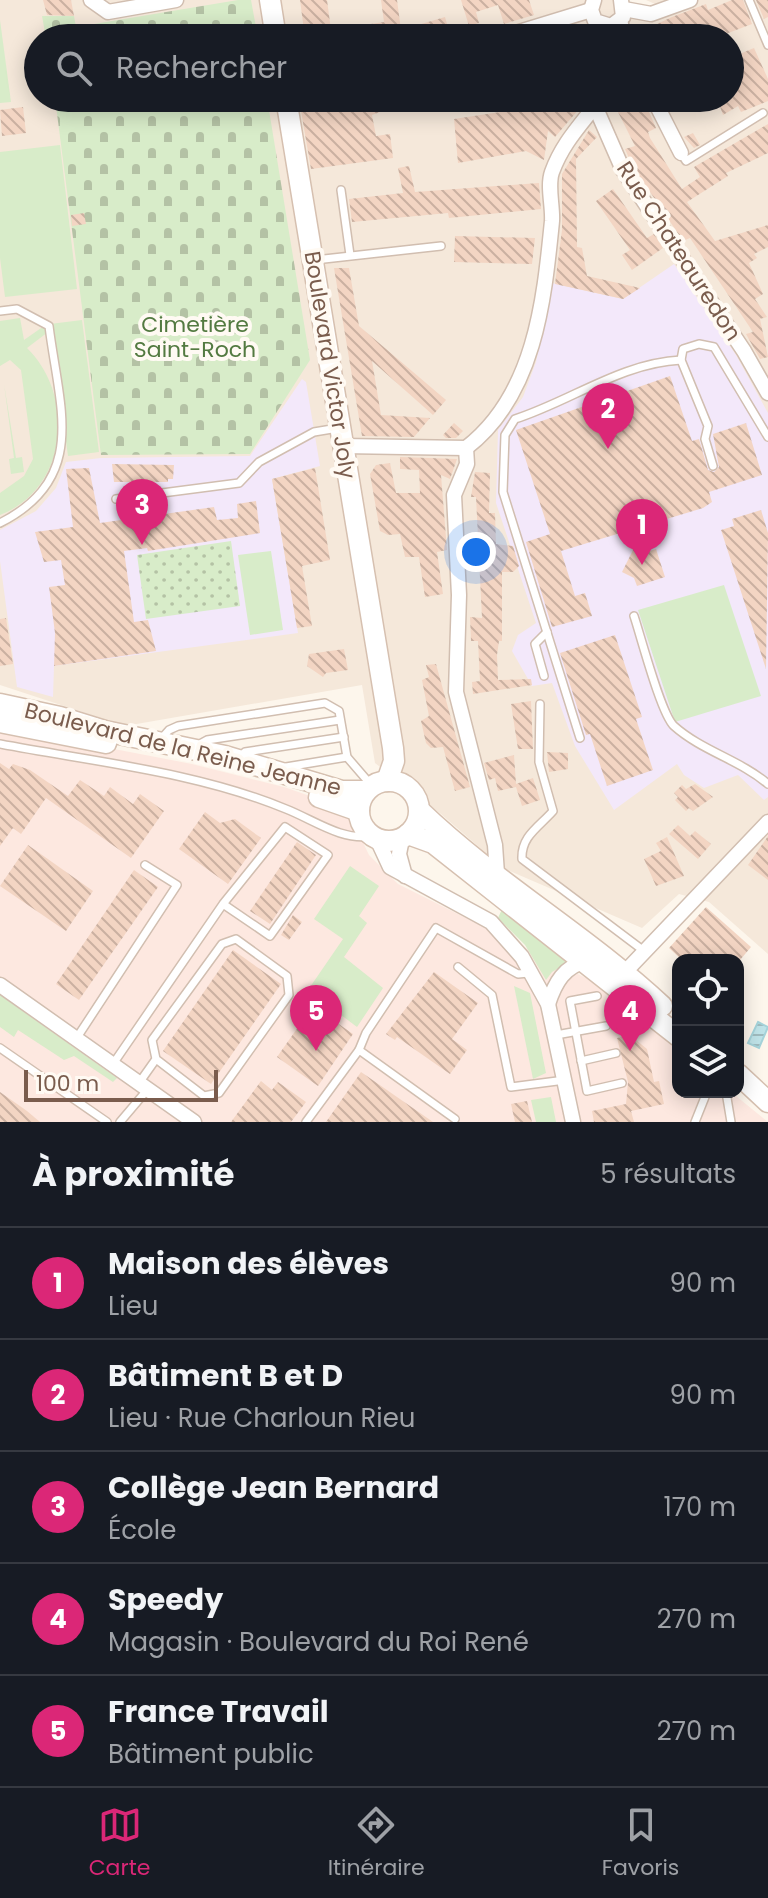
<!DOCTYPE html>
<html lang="fr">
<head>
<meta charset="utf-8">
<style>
  body { margin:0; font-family:Poppins,sans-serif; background:#242831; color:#f1f3f6 }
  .controls { position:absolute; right:24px; bottom:24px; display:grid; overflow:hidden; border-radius:16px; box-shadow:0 4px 20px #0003 }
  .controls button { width:72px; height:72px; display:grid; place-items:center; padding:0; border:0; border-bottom:2px solid #363941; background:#171b24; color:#f1f3f6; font:40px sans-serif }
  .scale { position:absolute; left:24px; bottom:20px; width:194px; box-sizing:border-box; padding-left:8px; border:4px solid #7a5c4d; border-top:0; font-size:22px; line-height:28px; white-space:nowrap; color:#7a5c4d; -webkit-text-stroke:6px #fffaf3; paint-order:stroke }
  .you { position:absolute; left:476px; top:552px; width:28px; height:28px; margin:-20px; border:6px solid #fff; border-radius:50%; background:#1a73e8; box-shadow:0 0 0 12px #1a73e833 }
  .badge { display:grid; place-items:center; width:52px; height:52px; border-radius:50%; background:#db2777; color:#fff; font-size:26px; font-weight:700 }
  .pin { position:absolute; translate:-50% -66px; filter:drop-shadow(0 2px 4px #0008) }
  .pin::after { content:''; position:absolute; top:42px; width:28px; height:24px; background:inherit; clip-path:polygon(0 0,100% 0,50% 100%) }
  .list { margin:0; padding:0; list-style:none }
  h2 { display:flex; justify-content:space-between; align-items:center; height:104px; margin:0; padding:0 32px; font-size:34px }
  h2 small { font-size:26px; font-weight:400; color:#9ea1a6 }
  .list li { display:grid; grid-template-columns:52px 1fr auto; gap:24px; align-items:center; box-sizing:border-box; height:112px; padding:0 32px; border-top:2px solid #363941 }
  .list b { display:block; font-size:30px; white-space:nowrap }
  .list p { margin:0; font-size:26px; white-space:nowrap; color:#9ea1a6 }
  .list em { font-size:26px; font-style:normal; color:#9ea1a6 }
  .icon { flex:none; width:44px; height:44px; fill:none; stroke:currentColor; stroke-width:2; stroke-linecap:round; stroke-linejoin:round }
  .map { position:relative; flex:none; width:768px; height:1122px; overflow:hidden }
  .search { position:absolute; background:#171b24; box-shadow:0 4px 20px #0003; left:24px; right:24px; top:24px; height:88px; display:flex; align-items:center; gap:20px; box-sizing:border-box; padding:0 28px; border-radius:44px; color:#9ea1a6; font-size:30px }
  .sheet { height:664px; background:#171b24 }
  nav { display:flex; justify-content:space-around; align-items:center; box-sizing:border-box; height:112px; border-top:2px solid #363941; background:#171b24; font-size:22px; color:#9ea1a6 }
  nav a { display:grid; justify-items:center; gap:4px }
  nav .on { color:#db2777 }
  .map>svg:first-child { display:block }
</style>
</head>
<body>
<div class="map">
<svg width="768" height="1122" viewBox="0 0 768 1122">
  <defs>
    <pattern id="cemetery-stones" width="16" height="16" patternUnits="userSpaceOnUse" patternTransform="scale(2)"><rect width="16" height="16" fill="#d8ecc9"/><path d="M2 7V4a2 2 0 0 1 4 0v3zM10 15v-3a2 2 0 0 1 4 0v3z" fill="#b4c2a5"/></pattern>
    <pattern id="park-dots" width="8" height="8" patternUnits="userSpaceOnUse" patternTransform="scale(2)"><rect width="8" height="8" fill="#d8ecc9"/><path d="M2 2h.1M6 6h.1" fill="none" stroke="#b4c2a5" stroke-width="1.8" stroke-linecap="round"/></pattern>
    <pattern id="water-rules" width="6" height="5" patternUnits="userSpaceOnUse" patternTransform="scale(2)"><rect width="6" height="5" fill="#bfe3e8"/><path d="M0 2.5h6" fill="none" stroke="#a0bbbe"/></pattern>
    <pattern id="building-back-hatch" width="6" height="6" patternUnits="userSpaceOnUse" patternTransform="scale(2)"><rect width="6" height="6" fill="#f3d5c3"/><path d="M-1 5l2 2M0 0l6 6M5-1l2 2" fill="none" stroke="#cab0a1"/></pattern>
  </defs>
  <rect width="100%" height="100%" fill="#fdf6ec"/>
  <path fill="#f5e8da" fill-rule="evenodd" d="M0,0H614L647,7L655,4L646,0H768V954L709,902L679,894L642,928L503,868L441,814L375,763L362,685L125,726L0,685ZM38,38H730V98H38Z"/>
  <polygon fill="#fde8e0" points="0,727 192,764 284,787 347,809 369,855 398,884 586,978 678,1050 678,1092 731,1092 768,1122 0,1122"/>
  <g fill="#f3e8fa">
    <polygon points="674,264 736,355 768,413 768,797 764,800 738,775 704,788 684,775 677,764 614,810 575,746 552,683 532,686 512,651 518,635 536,623 496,503 498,430 523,397 536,362 552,283 623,299"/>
    <polygon points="302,379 306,382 320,466 272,479 298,633 54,666 53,697 17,687 0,561 0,530 36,511 56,488 66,462 101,458 250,456"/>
  </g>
  <g fill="#d8ecc9">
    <polygon points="0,20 11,102 0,103"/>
    <polygon points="60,145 77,289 5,297 0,258 0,152"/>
    <path d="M20,318L24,340L44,326L48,332L27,348C76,396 68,489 0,515V493L24,476L33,459L21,370L10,360L0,366V321Z"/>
    <polygon points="82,320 99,452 68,456 50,324"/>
    <polygon points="4,384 16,458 22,457 24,472 11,474 9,459 14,458"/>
    <polygon points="271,551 283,630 250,635 238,555"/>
    <polygon points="724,585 761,696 675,722 638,610"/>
    <polygon points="350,866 379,886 359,916 367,923 344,957 383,988 357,1027 308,990 343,939 314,919"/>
    <polygon points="503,907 572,960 552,972 546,980 525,945 498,918"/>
    <polygon points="514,986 530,993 546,1073 533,1079"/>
    <polygon points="0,995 117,1078 113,1082 74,1056 64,1060 18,1030 14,1037 0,1027"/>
    <polygon points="551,1097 556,1122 536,1122 531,1100"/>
  </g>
  <g fill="url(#cemetery-stones)">
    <polygon points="238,0 251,0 258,38 46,38 42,16 74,16 76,27"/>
    <polygon points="55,98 267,98 310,360 250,454 101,455"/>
  </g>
  <polygon fill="url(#park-dots)" points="231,541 240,606 146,619 137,555"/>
  <polygon fill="url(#water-rules)" stroke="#a5d3da" stroke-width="2" points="758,1022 768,1027 759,1048 748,1043"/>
  <g fill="url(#building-back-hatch)">
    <polygon points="43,0 71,0 74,16 47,15"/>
    <polygon points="300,0 327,0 331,30 384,22 381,0 397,0 401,30 445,17 449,31 426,38 305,38"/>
    <polygon points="461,0 529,0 534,15 504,24 498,5 476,12 479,23 469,26"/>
    <polygon points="732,0 743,0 752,24 715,38 642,38 655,25 672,17 706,4 708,10"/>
    <polygon points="756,0 768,0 768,17 764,19"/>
    <polygon points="754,48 768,79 768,101 741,112 738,106 723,115 717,98 730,98 730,58"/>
    <polygon points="333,98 377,98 380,112 372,115 376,136 390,134 393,158 311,169 301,111"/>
    <polygon points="523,98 568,98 579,109 555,137 548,131 544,160 526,151 458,163 454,119 526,108"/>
    <polygon points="620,98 643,98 656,128 648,132 650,138 682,189 700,177 694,167 768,124 768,153 726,173 728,176 687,202 715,241 768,225 768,247 754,254 757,258 749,263 763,294 755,299 767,317 760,319 768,357 760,359 746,334 753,332 690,238 683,241 632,165 625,149 635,146 618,112 625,108"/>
    <polygon points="664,98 689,98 669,108"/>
    <polygon points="23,107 26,133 2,136 0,110"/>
    <polygon points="589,130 597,137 576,159 577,247 582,248 587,276 640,288 623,299 555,284 562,230 562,174"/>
    <polygon points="693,133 700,145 694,148 684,137"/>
    <polygon points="409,166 415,192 539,183 541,209 449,218 448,213 352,222 349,199 403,193 398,168"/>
    <polygon points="613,189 647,238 654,234 663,248 632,270 622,255 630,250 596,201"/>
    <polygon points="84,213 86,224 72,226 71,215"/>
    <polygon points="455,236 535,238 532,264 454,262"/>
    <polygon points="334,268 349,268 359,326 446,400 433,415 372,361 381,415 430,418 414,437 362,436"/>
    <polygon points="670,376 692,441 699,439 708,470 714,472 719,467 713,434 746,423 762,475 709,492 712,502 703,508 561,551 575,596 585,593 592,616 552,627 526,542 550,534 516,430"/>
    <polygon points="454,423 463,431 456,438 446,438 443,435"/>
    <polygon points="400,457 457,459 450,479 441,475 447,550 437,552 443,594 425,597 419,557 405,557 400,534 388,535 380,531 370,474 376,465 390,463 396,493 420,493 419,470 400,469"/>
    <polygon points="112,464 174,465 173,479 168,479 168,482 114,482"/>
    <polygon points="89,468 100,523 214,507 217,520 238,518 237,504 256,501 260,533 148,551 147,548 124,551 134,622 148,620 156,651 54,666 55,633 49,587 65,585 61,560 44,562 35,532 73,527 66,469"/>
    <polygon points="315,468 330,560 302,566 312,626 297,628 272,479"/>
    <polygon points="475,472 490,473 489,513 495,513 496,544 513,546 519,566 513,572 502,572 502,641 499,641 497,655 498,680 531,679 532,685 473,694 472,682 480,681 478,641 471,641 470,617 482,618 476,497 471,497"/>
    <polygon points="761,510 768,533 766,669 721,530 734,526 732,519"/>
    <polygon points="635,546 647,552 656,549 665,577 637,586 634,578 622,572"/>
    <polygon points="6,618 13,664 0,666 0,619"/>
    <polygon points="615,635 642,717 636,719 653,770 607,786 590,734 586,735 560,653"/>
    <polygon points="344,649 348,670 326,673 323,677 307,666 309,654"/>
    <polygon points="436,664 470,787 455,791 443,747 431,748 426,743 421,721 429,716 422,680 429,677 426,665"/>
    <polygon points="531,701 533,749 518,749 511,704"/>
    <polygon points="547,752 568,753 568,769 549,772"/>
    <polygon points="514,755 516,784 533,778 540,800 522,806 516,787 498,791 495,778 489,780 484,763"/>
    <polygon points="0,763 9,769 13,764 30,770 68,796 80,780 104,796 110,787 133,804 140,794 164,811 131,858 46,798 21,834 13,828 0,846"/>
    <polygon points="695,784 713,797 693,811 689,808 686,811 675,800 678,797 674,793 682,785 686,789"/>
    <polygon points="205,812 220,823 235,819 261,838 228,884 179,849"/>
    <polygon points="678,825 690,836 695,831 711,844 698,859 669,834"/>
    <polygon points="768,836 768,880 748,865"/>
    <polygon points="667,837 684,876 656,886 644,859 661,851 656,843"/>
    <polygon points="297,842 316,855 270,924 250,911"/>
    <polygon points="28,845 93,891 66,931 0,886"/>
    <polygon points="134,870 158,887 79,1000 56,984"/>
    <polygon points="706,907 751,947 740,960 682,960 669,948"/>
    <polygon points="293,915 302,922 289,940 281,935"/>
    <polygon points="233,950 281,984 211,1084 163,1051"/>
    <polygon points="434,972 478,1003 452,1039 467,1050 450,1074 397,1037 395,1040 386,1034"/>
    <polygon points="313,1006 353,1034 318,1086 277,1057"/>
    <polygon points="630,1035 647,1049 654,1082 659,1081 664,1104 631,1111 634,1122 594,1122 592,1111 626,1104 628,1082 617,1038"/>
    <polygon points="361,1072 433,1122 326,1122"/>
    <polygon points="261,1081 272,1090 278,1082 306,1102 291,1122 231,1122"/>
    <polygon points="0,1092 27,1111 40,1122 0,1122"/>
    <polygon points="527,1101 532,1122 515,1122 511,1104"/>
  </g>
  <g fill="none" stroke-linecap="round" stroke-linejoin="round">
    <defs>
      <g id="lane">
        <polyline points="749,0 768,45"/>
        <polyline points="681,153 686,161 763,113"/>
        <polyline points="341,190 350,255"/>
        <polyline points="315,260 441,246"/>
        <path d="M0,311L17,309L49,326C59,407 89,478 0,523"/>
        <polyline points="713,466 705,439 708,426 681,360 683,349 699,344 714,347 768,437"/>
        <polyline points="116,499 239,483 259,462 314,432 338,428"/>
        <path d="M634,616C641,637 661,714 674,726C702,751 740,760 768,784"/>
        <polyline points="544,676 535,644 547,632"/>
        <path d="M540,704L539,762L553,811C539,827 521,836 522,859L644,951"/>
        <path d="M580,738L503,492L505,435L515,419C571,401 621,363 681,360"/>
        <polyline points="160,740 169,730 178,726 325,703 339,711 347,757 372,786"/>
        <path d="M0,744C95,762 197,772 286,809C314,820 342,841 371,836"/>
        <polyline points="198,745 207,740 340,720"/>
        <polyline points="241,756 245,752 344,737"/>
        <polyline points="286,767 347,757"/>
        <polyline points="458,967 492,995 511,1087 565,1080"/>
        <polyline points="597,996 570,1001 587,1091 622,1083"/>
        <polyline points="556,1035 606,1026"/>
        <polyline points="76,1039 177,885 145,865"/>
        <polyline points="0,1048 107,1122"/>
        <polyline points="359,1050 366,1033 436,928 518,974 529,973"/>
        <polyline points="581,1061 616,1053"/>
        <polyline points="113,1064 223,904 270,936 328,855 285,827 223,904"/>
        <polyline points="139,1083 156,1059 204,1096 219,1093 289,995 287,976 236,939 222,944 152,1040 156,1059"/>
        <polyline points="726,1092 731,1122"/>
        <polyline points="120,1122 148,1089"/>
        <polyline points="306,1122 359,1050 455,1119"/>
        <polyline points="695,1122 707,1092"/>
      </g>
      <g id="street">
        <polyline points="91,0 108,12 176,0"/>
        <polyline points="594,0 591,10 595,21 611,26 623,17 621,0"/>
        <polyline points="624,9 651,14 690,0"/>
        <polyline points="620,21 625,38"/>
        <polyline points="499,38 591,10"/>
        <polyline points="595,98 595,106 623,170 744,351 768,393"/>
        <polyline points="653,98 681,153"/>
        <path d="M343,446L466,448C535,395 544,301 552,221C553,206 547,186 552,172C562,145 577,129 595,106"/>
        <polyline points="466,448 467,464 454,495 459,595 456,692 495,845 497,874"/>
        <polyline points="377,839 390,867 491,922 522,957 548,1004 573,1122"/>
        <polyline points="402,839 399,854 405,876"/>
        <polyline points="625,972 768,822"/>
        <polyline points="0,985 194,1122"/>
        <path d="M548,1004C555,983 564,966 587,961"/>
      </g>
      <g id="secondary">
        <polyline points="270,0 276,38"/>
        <polyline points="286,98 393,748 394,761 387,781"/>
        <polyline points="0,704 60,717 105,731 225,756 342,791 366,791"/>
        <polyline points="0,722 106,743"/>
        <circle cx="389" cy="811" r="30"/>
        <polyline points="319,797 359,811"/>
        <path d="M420,811C495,883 586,935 662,1006"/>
        <polyline points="408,834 433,843 678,1036"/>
        <polyline points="738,1074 768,1102"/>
      </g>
    </defs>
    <use href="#lane" stroke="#d1beb0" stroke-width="10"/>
    <use href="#street" stroke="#d1beb0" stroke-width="17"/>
    <use href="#secondary" stroke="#d6c0b0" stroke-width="23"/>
    <use href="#lane" stroke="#fff" stroke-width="7"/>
    <use href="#street" stroke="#fff" stroke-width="14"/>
    <use href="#secondary" stroke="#fff" stroke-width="20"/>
  </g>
  <g text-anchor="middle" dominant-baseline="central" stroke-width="8" stroke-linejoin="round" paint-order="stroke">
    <g font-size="22" fill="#7a5c4d" stroke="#fffaf3">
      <text transform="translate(679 251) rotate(57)">Rue Chateauredon</text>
      <text transform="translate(330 365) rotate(81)">Boulevard Victor Joly</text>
      <text transform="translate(183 749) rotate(14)">Boulevard de la Reine Jeanne</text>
    </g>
    <g font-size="22" fill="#537a41" stroke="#fffaf3">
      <text x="195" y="324">Cimetière<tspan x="195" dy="25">Saint-Roch</tspan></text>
    </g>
  </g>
</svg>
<div class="controls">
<button><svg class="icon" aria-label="locate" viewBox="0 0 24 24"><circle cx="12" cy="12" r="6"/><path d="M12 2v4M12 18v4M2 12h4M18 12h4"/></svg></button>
<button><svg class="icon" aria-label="layers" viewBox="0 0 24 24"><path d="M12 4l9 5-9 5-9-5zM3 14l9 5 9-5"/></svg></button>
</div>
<div class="scale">100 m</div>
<div class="you"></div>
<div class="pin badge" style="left:642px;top:565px">1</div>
<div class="pin badge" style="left:608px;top:449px">2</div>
<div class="pin badge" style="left:142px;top:545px">3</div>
<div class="pin badge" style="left:630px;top:1051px">4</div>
<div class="pin badge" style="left:316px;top:1051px">5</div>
<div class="search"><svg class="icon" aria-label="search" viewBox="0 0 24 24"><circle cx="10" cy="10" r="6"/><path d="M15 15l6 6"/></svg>Rechercher</div>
</div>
<section class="sheet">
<h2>À proximité<small>5 résultats</small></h2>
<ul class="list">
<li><span class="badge">1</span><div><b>Maison des élèves</b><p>Lieu</p></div><em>90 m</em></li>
<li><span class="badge">2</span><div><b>Bâtiment B et D</b><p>Lieu · Rue Charloun Rieu</p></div><em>90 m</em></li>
<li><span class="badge">3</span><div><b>Collège Jean Bernard</b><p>École</p></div><em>170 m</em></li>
<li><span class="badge">4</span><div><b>Speedy</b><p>Magasin · Boulevard du Roi René</p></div><em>270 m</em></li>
<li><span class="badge">5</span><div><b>France Travail</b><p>Bâtiment public</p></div><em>270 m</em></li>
</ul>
</section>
<nav>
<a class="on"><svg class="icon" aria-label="map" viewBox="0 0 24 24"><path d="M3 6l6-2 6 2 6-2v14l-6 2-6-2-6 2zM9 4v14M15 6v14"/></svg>Carte</a>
<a><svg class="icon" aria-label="directions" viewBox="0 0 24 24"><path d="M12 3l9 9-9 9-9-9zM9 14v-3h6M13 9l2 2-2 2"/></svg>Itinéraire</a>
<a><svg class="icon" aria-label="saved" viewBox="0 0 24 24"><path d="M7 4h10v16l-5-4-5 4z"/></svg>Favoris</a>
</nav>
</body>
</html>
